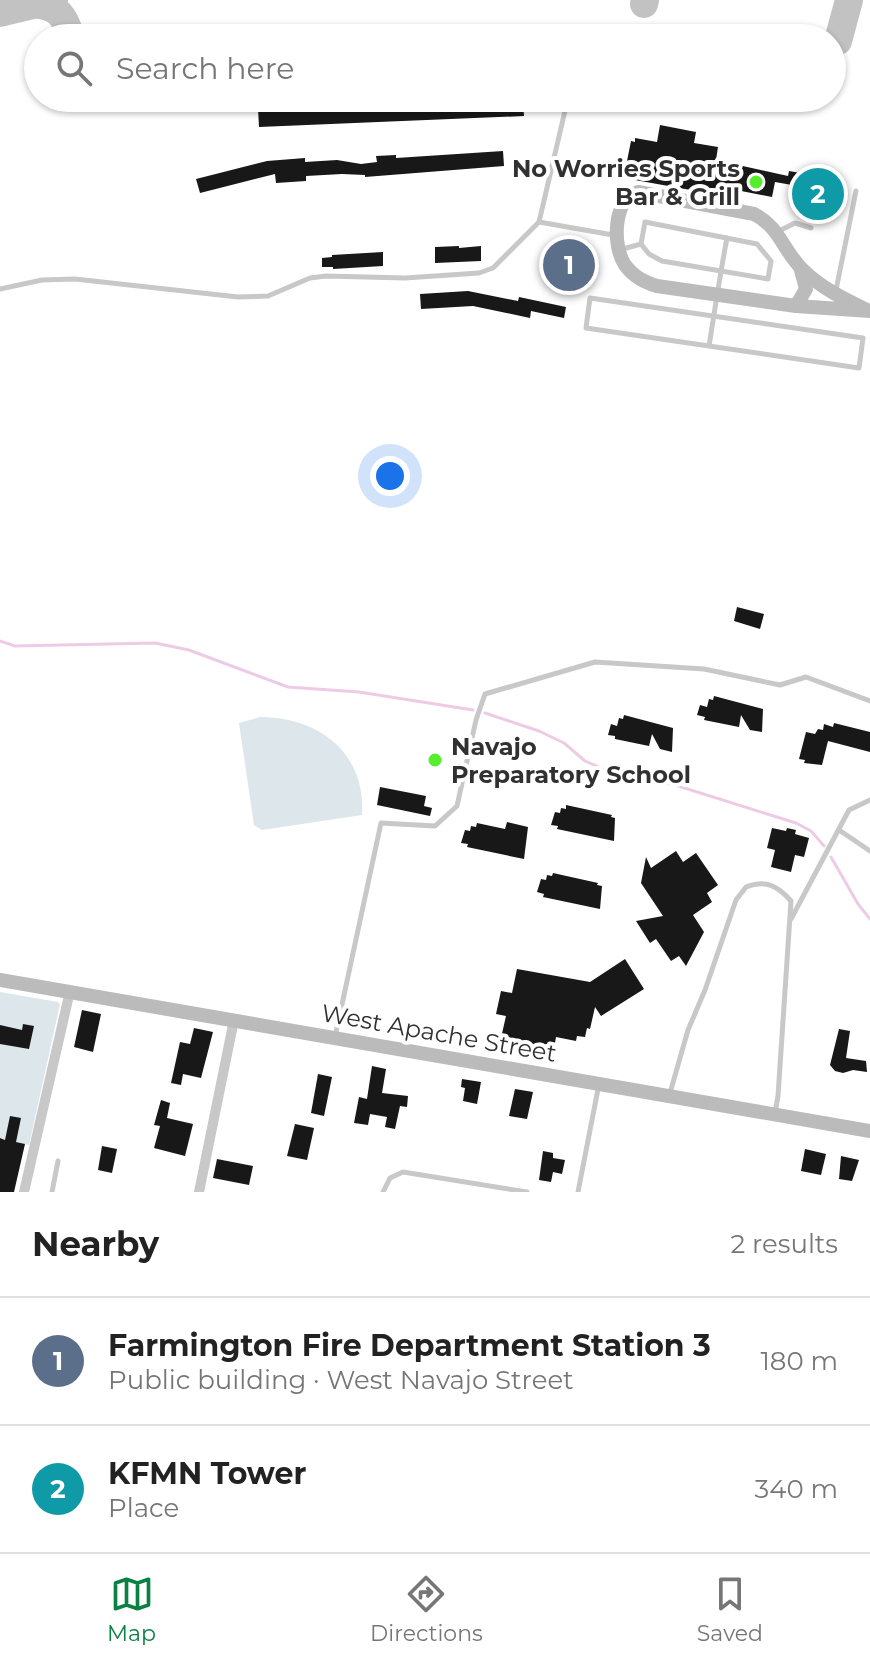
<!DOCTYPE html>
<html lang="en">
<head>
<meta charset="utf-8">
<style>
  body { margin:0; font-family:Montserrat,sans-serif; background:#f2f2f2; color:#222 }
  .you { position:absolute; left:390px; top:476px; width:28px; height:28px; margin:-20px; border:6px solid #fff; border-radius:50%; background:#1a73e8; box-shadow:0 0 0 12px #1a73e833 }
  .badge { display:grid; place-items:center; width:52px; height:52px; border-radius:50%; background:#0b8043; color:#fff; font-size:26px; font-weight:700 }
  .pin { position:absolute; translate:-50% -50%; border:4px solid #fff; box-shadow:0 2px 8px #0006 }
  .list { margin:0; padding:0; list-style:none }
  h2 { display:flex; justify-content:space-between; align-items:center; height:104px; margin:0; padding:0 32px; font-size:34px }
  h2 small { font-size:26px; font-weight:400; color:#767676 }
  .list li { display:grid; grid-template-columns:52px 1fr auto; gap:24px; align-items:center; box-sizing:border-box; height:128px; padding:0 32px; border-top:2px solid #e0e0e0 }
  .list b { display:block; font-size:30px; white-space:nowrap }
  .list p { margin:0; font-size:26px; white-space:nowrap; color:#767676 }
  .list em { font-size:26px; font-style:normal; color:#767676 }
  .icon { flex:none; width:44px; height:44px; fill:none; stroke:currentColor; stroke-width:2; stroke-linecap:round; stroke-linejoin:round }
  .map { position:relative; flex:none; width:870px; height:1192px; overflow:hidden }
  .search { position:absolute; background:#fff; box-shadow:0 2px 6px #0004; left:24px; right:24px; top:24px; height:88px; display:flex; align-items:center; gap:20px; box-sizing:border-box; padding:0 28px; border-radius:44px; color:#767676; font-size:30px }
  .sheet { height:360px; background:#fff }
  nav { display:flex; justify-content:space-around; align-items:center; box-sizing:border-box; height:112px; border-top:2px solid #e0e0e0; background:#fff; font-size:22px; color:#767676 }
  nav a { display:grid; justify-items:center; gap:4px }
  nav .on { color:#0b8043 }
  .map>svg:first-child { display:block }
</style>
</head>
<body>
<div class="map">
<svg width="870" height="1192" viewBox="0 0 870 1192">
  <rect width="100%" height="100%" fill="#fff"/>
  <g fill="#dce6eb">
    <path d="M260,717C318,717 366,752 362,815L262,830L254,825L239,723Z"/>
    <polygon points="0,992 58,1002 60,1004 29,1145 0,1138"/>
  </g>
  <g fill="none" stroke-linecap="round" stroke-linejoin="round">
    <g stroke="#eecbe5" stroke-width="3">
      <polyline points="0,641 15,646 155,643 189,650 288,687 359,692 473,710"/>
      <polyline points="485,713 539,731 564,743 585,761 603,769 675,785 796,823 811,831 824,846"/>
      <polyline points="831,857 858,904 870,919"/>
    </g>
    <g stroke="#c2c2c2" stroke-width="28">
      <path d="M35,4C59,7 65,16 71,38"/>
      <polyline points="644,4 645,0"/>
      <polyline points="0,13 54,0"/>
      <polyline points="838,41 849,0"/>
    </g>
  </g>
  <g fill="#181818">
    <polygon points="494,98 523,98 524,116 259,127 258,108"/>
    <polygon points="660,125 696,132 694,143 718,147 716,160 788,176 789,171 811,175 810,185 820,179 829,190 823,201 810,199 809,188 775,182 772,197 726,188 724,196 635,180 635,178 624,176 631,141 635,142 635,138 657,142"/>
    <polygon points="503,151 504,166 365,177 365,175 342,174 306,176 306,181 276,183 275,174 200,193 196,179 267,161 305,158 305,162 337,160 361,164 377,162 376,156 396,155 396,158"/>
    <polygon points="459,246 459,248 481,246 481,261 435,263 435,247"/>
    <polygon points="383,252 383,266 333,269 333,267 322,267 322,258 332,257 332,255"/>
    <polygon points="550,253 592,259 588,279 547,271"/>
    <polygon points="468,291 518,301 519,297 566,307 564,318 531,311 530,318 473,306 421,309 420,294"/>
    <polygon points="737,607 764,614 760,629 734,621"/>
    <polygon points="714,696 763,709 762,732 750,730 741,715 739,727 704,720 705,717 697,715 700,705 707,707 709,699 713,700"/>
    <polygon points="624,715 673,728 672,752 660,749 652,734 649,746 615,739 615,736 608,735 611,724 617,726 619,718 623,719"/>
    <polygon points="834,723 870,732 870,752 828,741 822,765 804,763 805,760 799,759 806,732 815,734 818,729 823,730 824,724 833,727"/>
    <polygon points="380,787 426,796 424,806 432,808 430,816 377,805"/>
    <polygon points="566,805 612,815 611,817 615,818 614,841 557,829 558,826 551,825 555,812 560,813 561,808 566,809"/>
    <polygon points="507,822 528,827 524,859 467,847 468,844 461,843 465,830 470,831 471,826 476,827 477,823 505,829"/>
    <polygon points="772,828 786,831 787,828 796,830 795,834 809,838 804,857 795,855 791,872 771,867 775,850 767,848"/>
    <polygon points="676,851 683,862 696,853 718,885 707,893 712,902 693,915 704,932 686,966 679,956 671,961 656,939 650,943 636,921 663,916 641,883 646,857 651,868"/>
    <polygon points="553,873 598,883 597,885 602,886 600,909 543,897 544,894 537,892 541,879 546,880 547,875 552,876"/>
    <polygon points="625,959 644,989 601,1016 595,1007 590,1029 587,1028 585,1037 577,1036 576,1041 556,1037 554,1049 501,1038 506,1016 496,1014 501,991 512,993 517,969 590,982"/>
    <polygon points="82,1010 101,1014 93,1052 74,1047"/>
    <polygon points="23,1024 34,1026 29,1049 0,1044 0,1025 22,1030"/>
    <polygon points="194,1028 213,1032 201,1078 183,1074 181,1085 171,1083 180,1042 190,1044"/>
    <polygon points="839,1029 850,1031 846,1058 866,1061 867,1072 853,1070 843,1073 835,1071 830,1065"/>
    <polygon points="372,1066 386,1069 382,1093 408,1096 407,1107 400,1106 395,1129 385,1127 387,1117 370,1114 368,1125 354,1123 359,1097 367,1099"/>
    <polygon points="318,1074 332,1077 324,1116 311,1113"/>
    <polygon points="462,1079 481,1082 477,1104 463,1101 465,1088 461,1087"/>
    <polygon points="515,1089 533,1092 527,1119 509,1116"/>
    <polygon points="161,1100 170,1103 167,1118 193,1124 185,1156 154,1148 160,1126 154,1125"/>
    <polygon points="10,1116 21,1118 16,1142 25,1144 14,1192 0,1192 0,1138 5,1140"/>
    <polygon points="295,1124 314,1128 307,1160 287,1156"/>
    <polygon points="102,1146 117,1149 112,1173 98,1170"/>
    <polygon points="805,1149 826,1154 821,1175 801,1171"/>
    <polygon points="543,1151 553,1153 553,1158 565,1160 562,1174 553,1172 551,1182 539,1180"/>
    <polygon points="841,1156 859,1160 852,1181 839,1179"/>
    <polygon points="217,1159 253,1166 249,1185 213,1178"/>
  </g>
  <g fill="none" stroke-linecap="round" stroke-linejoin="round">
    <g stroke="#c8c8c8" stroke-width="5">
      <polyline points="539,222 568,98"/>
      <polyline points="539,222 613,235"/>
      <polygon points="645,222 757,244 771,261 768,279 662,261 649,254 641,244"/>
      <polyline points="777,232 795,223 811,228"/>
      <polyline points="619,250 641,244"/>
      <polyline points="0,289 42,280 75,279 238,297 268,296 310,278 326,276 405,278 479,273 493,268 539,222"/>
      <polyline points="836,290 856,191"/>
      <path d="M709,346L586,328L590,298L863,338L859,368L709,346C715,309 720,274 727,238"/>
      <polyline points="839,830 870,851"/>
      <polyline points="791,919 849,810 870,800"/>
      <polyline points="335,1037 381,823 435,826 457,806 476,720 485,694 595,662 704,669 780,685 806,677 870,701"/>
      <path d="M670,1093L688,1030L705,990L736,900L746,887C765,879 778,886 791,901L778,1096L775,1113"/>
      <polyline points="52,1192 58,1161"/>
      <polyline points="383,1192 390,1178 403,1172 527,1192"/>
      <polyline points="578,1192 599,1084"/>
    </g>
    <g stroke="#c8c8c8" stroke-width="10">
      <polyline points="24,1192 70,991"/>
      <polyline points="199,1192 234,1020"/>
    </g>
    <g stroke="#bbb" stroke-width="14">
      <polyline points="796,306 806,289 801,270"/>
      <path d="M867,310C844,299 821,288 803,270C783,251 780,227 754,214L638,192C613,199 612,246 625,265C634,277 644,282 657,286L796,306L870,311"/>
      <polyline points="0,980 870,1131"/>
    </g>
  </g>
  <g fill="#57ed2f" stroke="#fff" stroke-width="3">
    <circle cx="756" cy="182" r="8"/>
    <circle cx="435" cy="760" r="8"/>
  </g>
  <g text-anchor="middle" dominant-baseline="central" stroke-width="8" stroke-linejoin="round" paint-order="stroke">
    <g font-size="24" font-weight="bold" fill="#313131" stroke="#fff" text-anchor="end">
      <text x="740" y="168">No Worries Sports<tspan x="740" dy="28">Bar &amp; Grill</tspan></text>
      <text x="451" y="746" text-anchor="start">Navajo<tspan x="451" dy="28">Preparatory School</tspan></text>
    </g>
    <g font-size="24" fill="#313131" stroke="#fff">
      <text transform="translate(439 1033) rotate(10)">West Apache Street</text>
    </g>
  </g>
</svg>
<div class="you"></div>
<div class="pin badge" style="left:569px;top:265px;background:#5c6f8a">1</div>
<div class="pin badge" style="left:818px;top:194px;background:#0f9aa8">2</div>
<div class="search"><svg class="icon" aria-label="search" viewBox="0 0 24 24"><circle cx="10" cy="10" r="6"/><path d="M15 15l6 6"/></svg>Search here</div>
</div>
<section class="sheet">
<h2>Nearby<small>2 results</small></h2>
<ul class="list">
<li><span class="badge" style="background:#5c6f8a">1</span><div><b>Farmington Fire Department Station 3</b><p>Public building · West Navajo Street</p></div><em>180 m</em></li>
<li><span class="badge" style="background:#0f9aa8">2</span><div><b>KFMN Tower</b><p>Place</p></div><em>340 m</em></li>
</ul>
</section>
<nav>
<a class="on"><svg class="icon" aria-label="map" viewBox="0 0 24 24"><path d="M3 6l6-2 6 2 6-2v14l-6 2-6-2-6 2zM9 4v14M15 6v14"/></svg>Map</a>
<a><svg class="icon" aria-label="directions" viewBox="0 0 24 24"><path d="M12 3l9 9-9 9-9-9zM9 14v-3h6M13 9l2 2-2 2"/></svg>Directions</a>
<a><svg class="icon" aria-label="saved" viewBox="0 0 24 24"><path d="M7 4h10v16l-5-4-5 4z"/></svg>Saved</a>
</nav>
</body>
</html>
